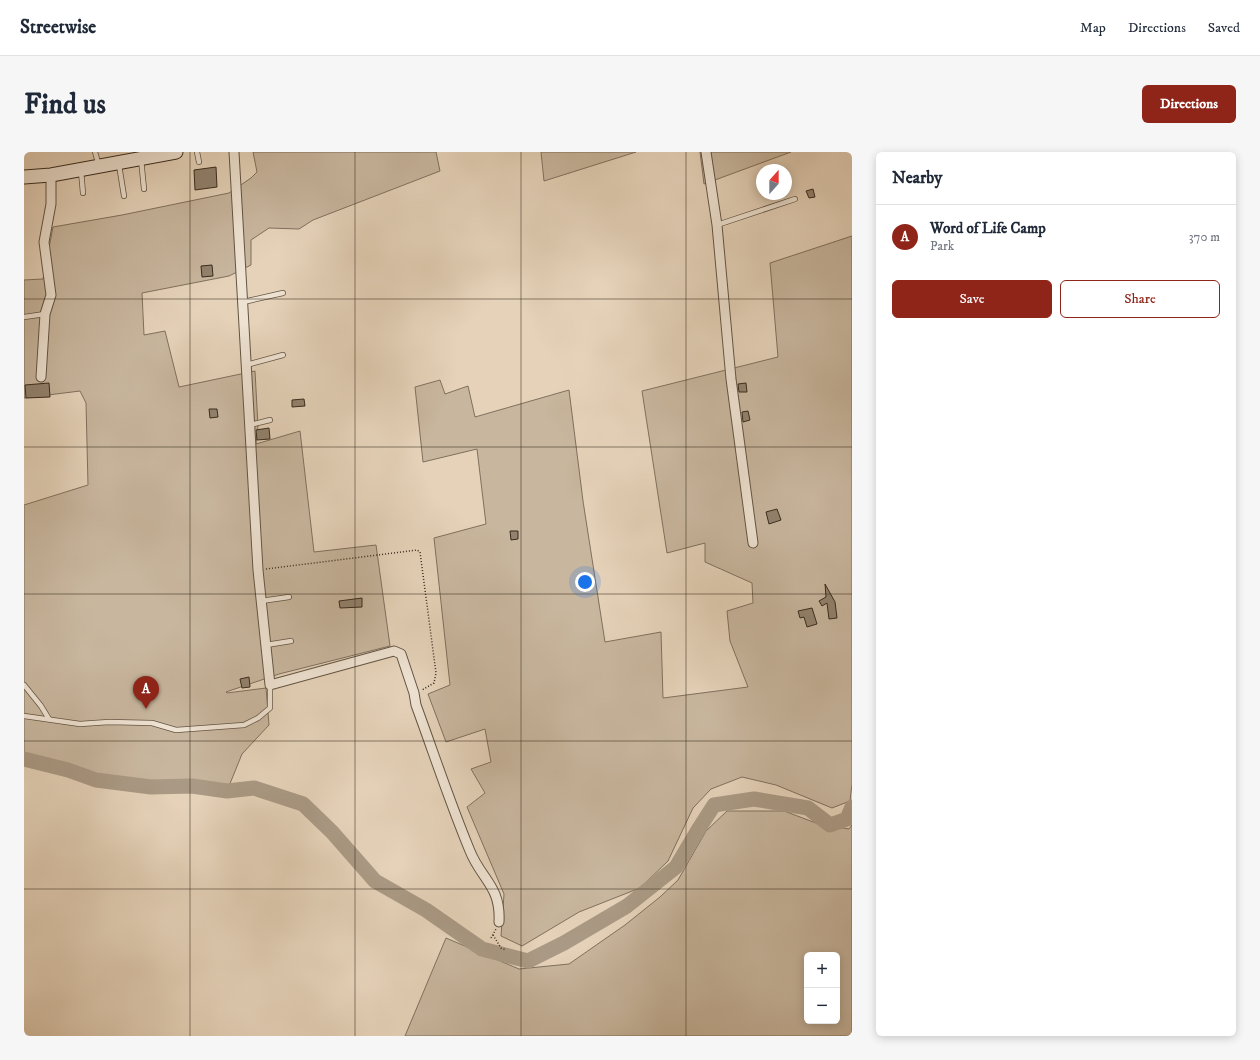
<!DOCTYPE html>
<html lang="en">
<head>
<meta charset="utf-8">
<style>
  body { margin:0; font-family:"IM FELL DW Pica",serif; background:#f6f6f7; color:#1f2937 }
  .controls { position:absolute; right:12px; bottom:12px; display:grid; overflow:hidden; border-radius:6px; box-shadow:0 2px 10px #0003 }
  .controls button { width:36px; height:36px; display:grid; place-items:center; padding:0; border:0; border-bottom:1px solid #e0e1e3; background:#fff; color:#1f2937; font:20px sans-serif }
  .compass { position:absolute; left:732px; top:12px; width:36px; height:36px; border-radius:50%; background:#fff; box-shadow:0 2px 10px #0003; rotate:21deg }
  .you { position:absolute; left:561px; top:430px; width:14px; height:14px; margin:-10px; border:3px solid #fff; border-radius:50%; background:#1a73e8; box-shadow:0 0 0 6px #1a73e833 }
  .badge { display:grid; place-items:center; width:26px; height:26px; border-radius:50%; background:#8f2418; color:#fff; font-size:13px; font-weight:700 }
  .pin { position:absolute; translate:-50% -33px; filter:drop-shadow(0 1px 2px #0008) }
  .pin::after { content:''; position:absolute; top:21px; width:14px; height:12px; background:inherit; clip-path:polygon(0 0,100% 0,50% 100%) }
  .list { margin:0; padding:0; list-style:none }
  h2 { display:flex; justify-content:space-between; align-items:center; height:52px; margin:0; padding:0 16px; font-size:17px }
  h2 small { font-size:13px; font-weight:400; color:#747a83 }
  .list li { display:grid; grid-template-columns:26px 1fr auto; gap:12px; align-items:center; box-sizing:border-box; height:64px; padding:0 16px; border-top:1px solid #e0e1e3 }
  .list b { display:block; font-size:15px; white-space:nowrap }
  .list p { margin:0; font-size:13px; white-space:nowrap; color:#747a83 }
  .list em { font-size:13px; font-style:normal; color:#747a83 }
  .actions { display:flex; gap:8px; padding:12px 16px }
  .actions a { flex:1; padding:9px 0; border:1px solid #8f2418; border-radius:6px; text-align:center; font-size:14px; color:#8f2418 }
  .actions .main { background:#8f2418; color:#fff }
  .map { position:relative; flex:none; width:828px; height:884px; overflow:hidden; border-radius:6px }
  header { display:flex; align-items:center; gap:24px; box-sizing:border-box; height:56px; padding:0 20px; background:#fff; border-bottom:1px solid #e0e1e3 }
  header strong { font-size:19px }
  nav { display:flex; gap:22px; margin-inline-start:auto; font-size:14px }
  .intro { display:flex; align-items:center; justify-content:space-between; box-sizing:border-box; height:96px; padding:0 24px }
  h1 { margin:0; font-size:28px }
  .button { padding:10px 18px; border-radius:6px; background:#8f2418; color:#fff; font-size:14px; font-weight:700 }
  main { display:flex; gap:24px; padding:0 24px }
  aside { flex:1; background:#fff; border-radius:6px; box-shadow:0 2px 10px #0003 }
  .map>svg:first-child { display:block }
</style>
</head>
<body>
<header>
<strong>Streetwise</strong>
<nav><a>Map</a><a>Directions</a><a>Saved</a></nav>
</header>
<div class="intro"><h1>Find us</h1><a class="button">Directions</a></div>
<main>
<div class="map">
<svg width="828" height="884" viewBox="0 0 828 884">
  <rect width="100%" height="100%" fill="#e5d2b9"/>
  <filter id="stains"><feTurbulence type="fractalNoise" baseFrequency=".005" numOctaves="4"/><feColorMatrix values="0 0 0 0 .2 0 0 0 0 .09 0 0 0 0 .02 0 0 0 .5 -.17"/></filter>
  <radialGradient id="worn" r=".72"><stop offset=".6" stop-color="#630" stop-opacity="0"/><stop offset="1" stop-color="#630" stop-opacity=".3"/></radialGradient>
  <g fill="#c8b69e" stroke="#80705e" fill-rule="evenodd">
    <polygon points="229,0 412,0 416,19 289,68 275,77 245,76 227,88 227,113 205,124 118,141 120,183 141,179 155,235 231,219 234,274 232,292 276,279 290,400 352,393 366,494 255,522 202,540 203,541 242,536 245,573 218,602 203,639 168,634 127,635 72,628 0,607 0,353 64,333 62,251 56,239 0,246 0,128 19,127 29,75 98,63 205,41 227,26 233,20"/>
    <polygon points="517,0 612,0 520,29"/>
    <polygon points="676,0 767,0 680,32"/>
    <polygon points="828,84 828,632 826,649 808,656 752,633 718,625 687,637 669,656 644,709 616,736 555,760 498,794 477,784 480,742 443,655 461,641 447,617 467,610 461,577 422,590 404,542 426,533 410,386 462,372 453,297 399,310 391,235 416,228 421,242 444,234 451,265 545,238 559,349 581,490 637,480 639,546 724,535 706,489 703,459 729,451 728,431 681,410 681,391 643,401 618,239 754,205 746,111"/>
    <path d="M703,659H760L792,671L825,677L828,673V884H381L422,786L495,817L545,812L601,773L636,745L654,728L682,679ZM783,803H813V869H783Z"/>
  </g>
  <g fill="none" stroke-linecap="round" stroke-linejoin="round">
    <polyline stroke="#aa9984" stroke-width="15" points="0,607 44,618 72,628 127,635 168,634 203,639 230,636 279,652 308,680 351,729 402,758 458,797 504,809 540,791 603,754 652,715 674,678 690,653 730,647 784,656 806,673 823,667 828,655"/>
  </g>
  <g fill="#92826e" stroke="#382b1d">
    <polygon points="192,15 193,35 171,38 170,18"/>
    <polygon points="789,37 791,45 785,46 782,39"/>
    <polygon points="188,113 189,124 178,125 177,114"/>
    <polygon points="25,231 26,245 2,246 1,233"/>
    <polygon points="722,231 723,240 715,240 714,232"/>
    <polygon points="280,247 281,254 268,255 268,248"/>
    <polygon points="185,257 193,257 194,265 186,266"/>
    <polygon points="724,259 726,268 719,270 718,260"/>
    <polygon points="245,276 246,287 233,288 232,278"/>
    <polygon points="753,357 757,368 745,372 742,360"/>
    <polygon points="486,379 494,379 494,387 487,388"/>
    <polygon points="801,432 811,450 813,466 805,467 803,451 798,454 795,449 802,445"/>
    <polygon points="338,446 338,455 316,456 315,449"/>
    <polygon points="788,456 793,472 783,475 780,465 776,466 774,459"/>
    <polygon points="225,525 226,535 218,536 216,527"/>
  </g>
  <g fill="none" stroke-linecap="round" stroke-linejoin="round">
    <defs>
      <g id="lane">
        <polyline points="71,0 75,14"/>
        <polyline points="173,0 175,10"/>
        <polyline points="117,7 120,37"/>
        <polyline points="95,13 100,44"/>
        <polyline points="57,19 59,41"/>
        <polyline points="693,73 771,47"/>
        <polyline points="219,150 259,141"/>
        <polyline points="0,165 21,162"/>
        <polyline points="222,213 259,203"/>
        <polyline points="226,273 246,268"/>
        <polyline points="237,449 265,445"/>
        <polyline points="242,493 267,489"/>
        <polyline points="0,533 17,554 25,567"/>
        <polyline points="0,564 56,572 85,570 128,571 152,578 220,573 234,566 246,556 246,533"/>
      </g>
      <g id="street">
        <path d="M210,0L234,418L246,533L370,499L377,502L390,541L392,553C410,602 426,651 446,699C457,727 477,734 475,770"/>
        <polyline points="682,0 693,73 707,227 729,391"/>
        <polyline points="17,225 21,162 27,143 20,90 27,52 27,23"/>
      </g>
      <polyline id="secondary" points="0,25 27,23 152,0"/>
    </defs>
    <use href="#lane" stroke="#635544" stroke-width="6"/>
    <use href="#street" stroke="#635544" stroke-width="11"/>
    <use href="#secondary" stroke="#382b1d" stroke-width="15"/>
    <g stroke="#382b1d" stroke-width="1.5" stroke-dasharray="1 2" stroke-linecap="butt">
      <polyline points="242,417 393,398 396,400 412,521 410,531 398,538"/>
      <polyline points="469,783 477,796 482,798"/>
      <polyline points="467,786 472,777"/>
    </g>
    <use href="#lane" stroke="#eee2d2" stroke-width="4.5"/>
    <use href="#street" stroke="#eee2d2" stroke-width="9"/>
    <use href="#secondary" stroke="#eee2d2" stroke-width="13"/>
  </g>
  <path fill="none" stroke="#382b1d" stroke-width="1" stroke-opacity="0.55" d="M166,0V884M331,0V884M497,0V884M662,0V884M0,147H828M0,295H828M0,442H828M0,589H828M0,737H828"/>
  <rect width="100%" height="100%" filter="url(#stains)"/>
  <rect width="100%" height="100%" fill="url(#worn)"/>
</svg>
<div class="controls">
<button>+</button>
<button>−</button>
</div>
<svg class="compass" viewBox="-18 -18 36 36"><path d="M0-13l5 13h-10z" fill="#e53935"/><path d="M0 13l5-13h-10z" fill="#747a83"/></svg>
<div class="you"></div>
<div class="pin badge" style="left:122px;top:557px">A</div>
</div>
<aside>
<h2>Nearby<small></small></h2>
<ul class="list">
<li><span class="badge">A</span><div><b>Word of Life Camp</b><p>Park</p></div><em>370 m</em></li>
</ul>
<div class="actions"><a class="main">Save</a><a>Share</a></div>
</aside>
</main>
</body>
</html>
